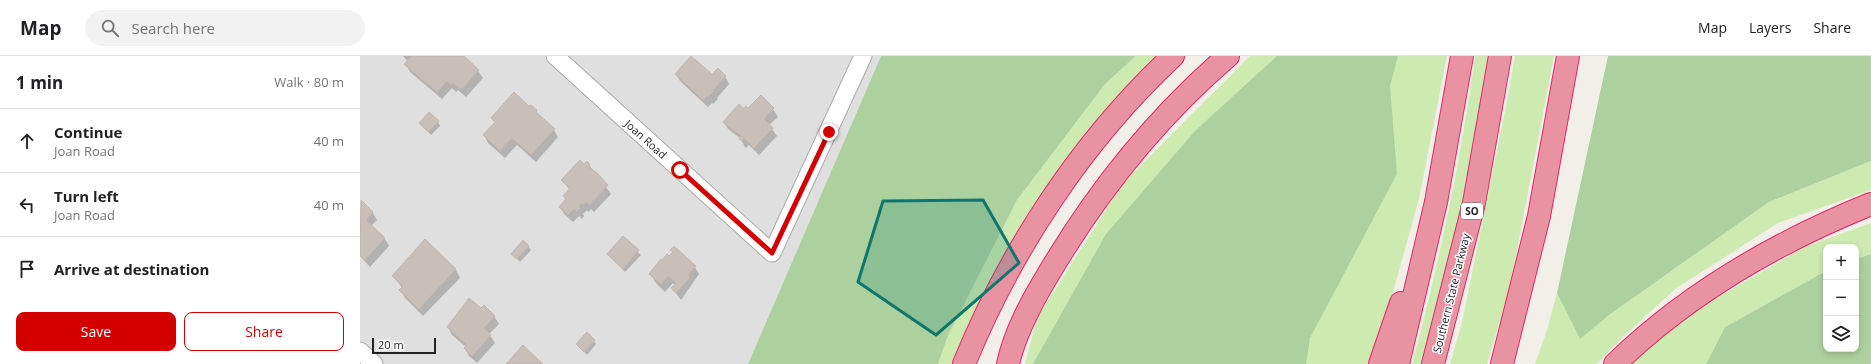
<!DOCTYPE html>
<html lang="en">
<head>
<meta charset="utf-8">
<style>
  body { margin:0; font-family:"Open Sans",sans-serif; background:#f2f2f2; color:#202124 }
  .controls { position:absolute; right:12px; bottom:12px; display:grid; overflow:hidden; border-radius:8px; box-shadow:0 2px 6px #0003 }
  .controls button { width:36px; height:36px; display:grid; place-items:center; padding:0; border:0; border-bottom:1px solid #e0e0e0; background:#fff; color:#202124; font:20px sans-serif }
  .scale { position:absolute; left:12px; bottom:10px; width:64px; box-sizing:border-box; padding-left:4px; border:2px solid #222; border-top:0; font-size:11px; line-height:14px; white-space:nowrap; color:#222; -webkit-text-stroke:3px #fff; paint-order:stroke }
  .stop { position:absolute; width:12px; height:12px; margin:-9px; border:3px solid #d40000; border-radius:50%; background:#fff }
  .stop.end { background:#d40000; border-color:#fff; box-shadow:0 1px 4px #0008 }
  .list { margin:0; padding:0; list-style:none }
  h2 { display:flex; justify-content:space-between; align-items:center; height:52px; margin:0; padding:0 16px; font-size:17px }
  h2 small { font-size:13px; font-weight:400; color:#757577 }
  .list li { display:grid; grid-template-columns:26px 1fr auto; gap:12px; align-items:center; box-sizing:border-box; height:64px; padding:0 16px; border-top:1px solid #e0e0e0 }
  .list b { display:block; font-size:15px; white-space:nowrap }
  .list p { margin:0; font-size:13px; white-space:nowrap; color:#757577 }
  .list em { font-size:13px; font-style:normal; color:#757577 }
  .actions { display:flex; gap:8px; padding:12px 16px }
  .actions a { flex:1; padding:9px 0; border:1px solid #d40000; border-radius:8px; text-align:center; font-size:14px; color:#d40000 }
  .actions .main { background:#d40000; color:#fff }
  .icon { flex:none; width:22px; height:22px; fill:none; stroke:currentColor; stroke-width:2; stroke-linecap:round; stroke-linejoin:round }
  .map { position:relative; flex:none; width:1511px; height:308px; overflow:hidden }
  header { display:flex; align-items:center; gap:24px; box-sizing:border-box; height:56px; padding:0 20px; background:#fff; border-bottom:1px solid #e0e0e0 }
  header strong { font-size:19px }
  nav { display:flex; gap:22px; margin-inline-start:auto; font-size:14px }
  .search { width:280px; height:36px; background:#f2f2f2; display:flex; align-items:center; gap:10px; box-sizing:border-box; padding:0 14px; border-radius:22px; color:#757577; font-size:15px }
  main { display:flex }
  aside { flex:1; background:#fff }
  .map>svg:first-child { display:block }
</style>
</head>
<body>
<header>
<strong>Map</strong>
<div class="search"><svg class="icon" aria-label="search" viewBox="0 0 24 24"><circle cx="10" cy="10" r="6"/><path d="M15 15l6 6"/></svg>Search here</div>
<nav><a>Map</a><a>Layers</a><a>Share</a></nav>
</header>
<main>
<aside>
<h2>1 min<small>Walk · 80 m</small></h2>
<ul class="list">
<li><svg class="icon" aria-label="ahead" viewBox="0 0 24 24"><path d="M12 20V5M6 11l6-6 6 6"/></svg><div><b>Continue</b><p>Joan Road</p></div><em>40 m</em></li>
<li><svg class="icon" aria-label="left" viewBox="0 0 24 24"><path d="M17 20v-9H6M10 6l-5 5 5 5"/></svg><div><b>Turn left</b><p>Joan Road</p></div><em>40 m</em></li>
<li><svg class="icon" aria-label="arrive" viewBox="0 0 24 24"><path d="M6 21V4h12l-3 4 3 4H6"/></svg><div><b>Arrive at destination</b></div></li>
</ul>
<div class="actions"><a class="main">Save</a><a>Share</a></div>
</aside>
<div class="map">
<svg width="1511" height="308" viewBox="0 0 1511 308">
  <rect width="100%" height="100%" fill="#f2efe9"/>
  <polygon fill="#e0dfdf" points="0,0 521,0 388,308 0,308"/>
  <g fill="#cdebb0">
    <polygon points="776,0 804,0 754,46 595,308 578,308 587,282 657,144 745,28"/>
    <polygon points="890,0 1087,0 1059,143 1013,308 665,308 677,262 763,127"/>
    <path d="M1115,0H1129L1122,49L1087,229L1062,308H1052C1079,207 1101,104 1115,0Z"/>
    <polygon points="1155,0 1194,0 1150,231 1127,308 1090,308 1102,267 1147,45"/>
    <polygon points="1511,105 1511,134 1418,167 1315,233 1262,282 1237,308 1175,308 1187,274 1197,237 1220,282 1249,259 1409,146"/>
    <polygon points="1511,167 1511,198 1496,203 1496,191 1466,191 1466,215 1365,271 1346,308 1272,308 1328,258 1447,190"/>
  </g>
  <g fill="#add19e">
    <polygon points="521,0 776,0 745,28 657,144 587,282 578,308 388,308"/>
    <polygon points="917,0 1038,0 1030,30 1037,118 950,282 946,308 673,308 746,178 835,75"/>
    <polygon points="1248,0 1511,0 1511,105 1409,146 1249,259 1220,283 1197,237"/>
    <polygon points="1511,198 1511,308 1346,308 1365,271 1466,215 1466,293 1496,293 1496,203"/>
  </g>
  <g fill="#0003">
    <polygon points="43,0 102,0 118,15 123,22 106,41 98,34 96,36 92,32 82,43 50,16 46,8 48,6"/>
    <polygon points="316,18 365,20 369,28 357,42 358,43 353,48 352,47 348,51 320,25"/>
    <polygon points="401,41 413,53 418,61 409,69 417,80 399,99 389,89 386,92 385,91 380,82 368,73 364,66 389,54"/>
    <polygon points="171,50 194,74 198,81 176,106 157,89 145,102 128,87 124,79 135,67 132,62"/>
    <polygon points="78,66 80,70 71,79 60,67"/>
    <polygon points="224,109 229,109 251,138 234,156 231,153 229,156 227,154 223,158 224,160 222,163 219,160 213,166 204,158 200,151 206,144 204,140 210,134 202,124"/>
    <polygon points="1,146 13,157 17,164 11,170 25,183 29,190 10,211 0,200"/>
    <polygon points="263,181 281,199 265,216 248,198"/>
    <polygon points="65,185 96,214 100,222 63,260 45,242 41,235 43,233 33,220"/>
    <polygon points="168,190 171,194 160,206 152,198"/>
    <polygon points="312,194 335,211 339,218 321,244 312,232 315,229 313,227 305,236 295,226 291,218 313,197"/>
    <polygon points="121,254 134,260 139,268 129,278 135,287 117,307 109,300 105,293 106,291 92,279 88,271"/>
    <polygon points="234,285 236,288 227,299 217,288"/>
  </g>
  <g fill="#c7bfb8" stroke="#c4b6ab">
    <polygon points="52,0 104,0 119,14 101,34 93,27 91,29 87,25 77,36 44,8"/>
    <polygon points="331,0 352,18 358,12 366,20 353,34 354,35 348,41 347,40 343,44 315,18"/>
    <polygon points="154,36 169,50 171,49 177,54 176,56 195,73 171,99 152,82 140,95 123,79 135,66 131,62"/>
    <polygon points="401,39 414,52 404,63 413,72 394,92 384,82 382,85 379,83 381,80 363,66 379,48 384,53 386,50 388,52"/>
    <polygon points="69,56 79,65 68,76 59,67"/>
    <polygon points="220,104 224,108 227,105 230,109 228,111 237,117 248,129 230,149 226,146 224,149 222,147 219,150 220,152 217,156 214,153 208,159 199,151 206,143 203,140 210,132 201,124"/>
    <polygon points="1,144 13,156 6,164 25,182 5,204 0,199"/>
    <polygon points="263,180 279,194 263,213 247,198"/>
    <polygon points="65,183 96,213 59,253 39,234 43,230 32,220"/>
    <polygon points="163,184 169,190 157,203 151,198"/>
    <polygon points="314,190 336,210 328,219 330,221 327,225 316,237 311,232 316,227 308,220 301,228 289,218 301,203 302,204 307,198 309,200 313,196 310,194"/>
    <polygon points="109,242 121,252 124,249 135,260 124,272 131,279 112,300 104,292 107,289 87,271"/>
    <polygon points="227,276 235,284 224,296 216,288"/>
    <polygon points="163,289 183,308 146,308"/>
  </g>
  <g fill="none" stroke-linecap="round" stroke-linejoin="round">
    <defs>
      <g id="street">
        <polyline points="195,0 412,197 503,0"/>
        <polyline points="0,295 14,308"/>
      </g>
      <g id="highway">
        <path d="M604,308C651,193 722,85 813,0"/>
        <path d="M648,308C655,276 672,245 689,217C737,136 796,62 868,0"/>
        <polyline points="1020,308 1041,247"/>
        <polyline points="1038,308 1076,146 1102,0"/>
        <polyline points="1073,308 1114,147 1140,0"/>
        <polyline points="1142,308 1179,160 1208,0"/>
        <path d="M1255,308C1328,237 1417,186 1511,148"/>
      </g>
    </defs>
    <use href="#street" stroke="#a9a9a9" stroke-width="19"/>
    <use href="#highway" stroke="#dc2a67" stroke-width="24"/>
    <use href="#street" stroke="#fff" stroke-width="17"/>
    <use href="#highway" stroke="#e892a2" stroke-width="22"/>
  </g>
  <g fill="none" stroke-linecap="round" stroke-linejoin="round">
    <polyline stroke="#d40000" stroke-width="5" points="320,114 412,197 469,76"/>
  </g>
  <path fill="#0f766e" fill-opacity="0.2" stroke="#0f766e" stroke-width="3" stroke-linejoin="round" d="M623,144L659,207L576,279L498,226L523,145Z"/>
  <g text-anchor="middle" dominant-baseline="central" stroke-width="3" stroke-linejoin="round" paint-order="stroke">
    <rect fill="#fff" stroke="#646464" stroke-width="1" x="1101" y="147" width="22" height="16" rx="3"/>
    <g font-size="10" font-weight="bold" fill="#222">
      <text x="1112" y="155">SO</text>
    </g>
    <g font-size="11" fill="#222" stroke="#fff">
      <text transform="translate(286 83) rotate(42)">Joan Road</text>
      <text transform="translate(1091 237) rotate(-76)">Southern State Parkway</text>
    </g>
  </g>
</svg>
<div class="controls">
<button>+</button>
<button>−</button>
<button><svg class="icon" aria-label="layers" viewBox="0 0 24 24"><path d="M12 4l9 5-9 5-9-5zM3 14l9 5 9-5"/></svg></button>
</div>
<div class="scale">20 m</div>
<div class="stop" style="left:320px;top:114px"></div>
<div class="stop end" style="left:469px;top:76px"></div>
</div>
</main>
</body>
</html>
